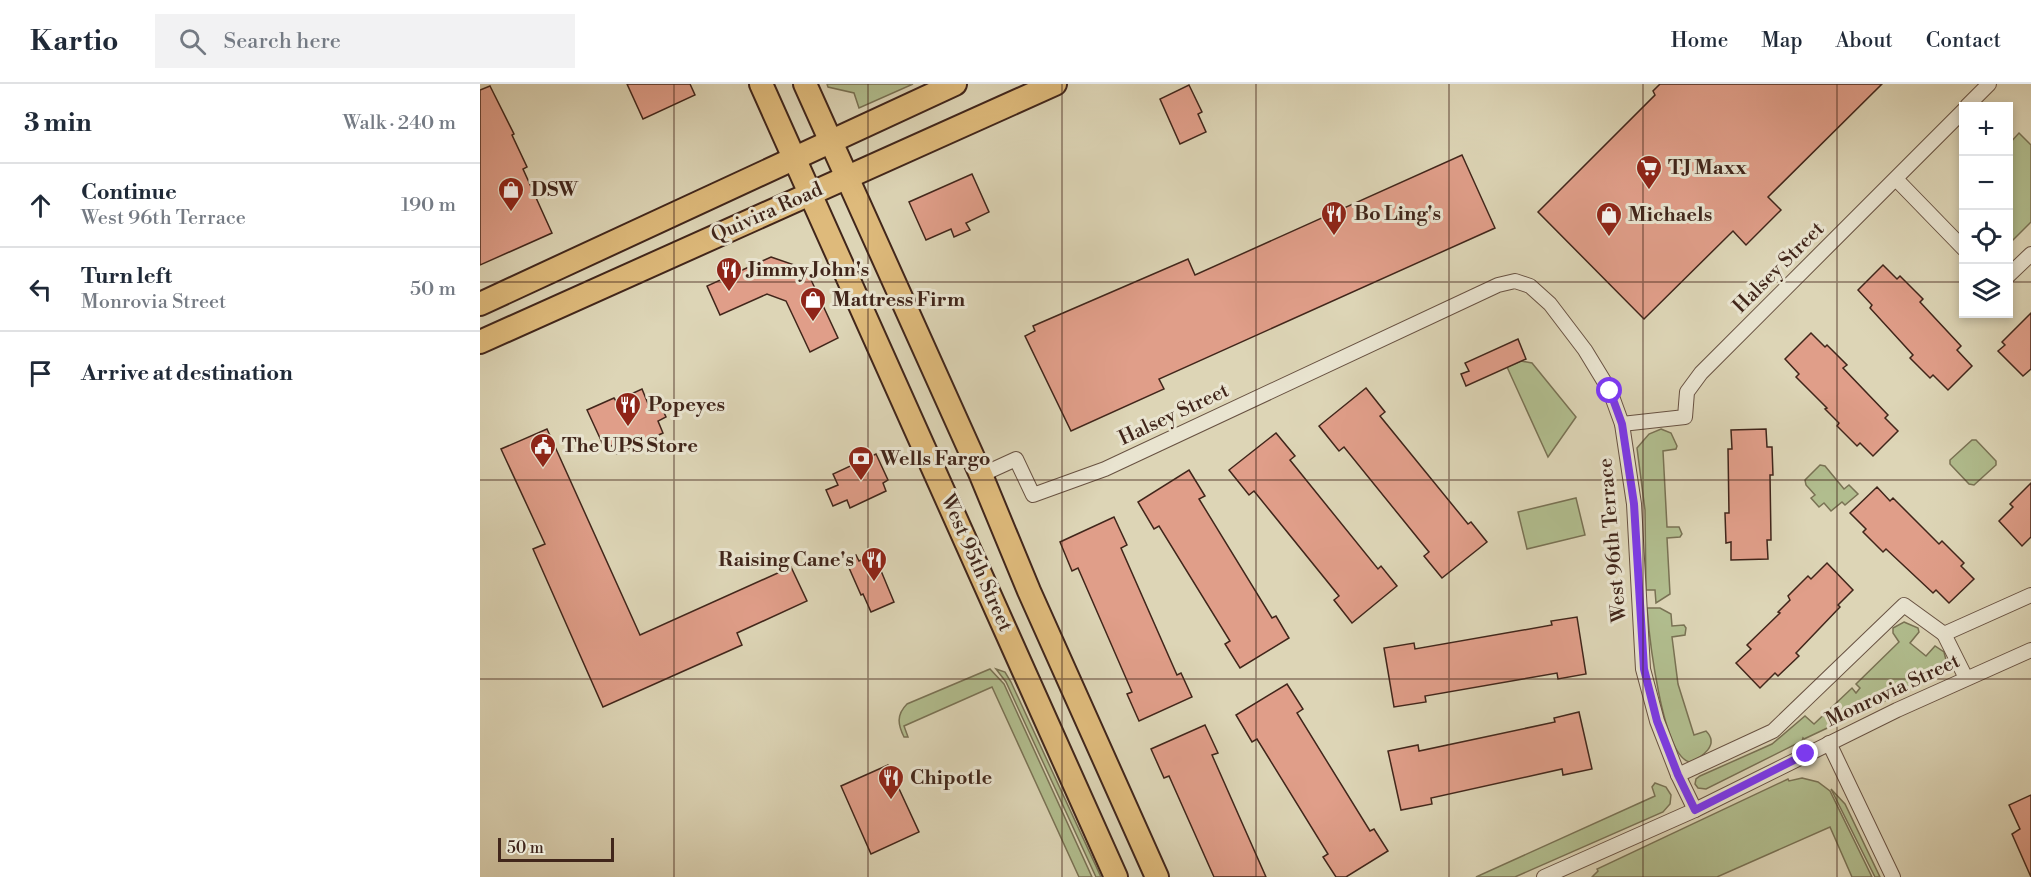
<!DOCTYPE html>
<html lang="en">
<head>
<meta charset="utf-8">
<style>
  body { margin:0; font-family:"Libre Bodoni",serif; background:#f2f2f3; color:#1f2937 }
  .controls { position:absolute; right:18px; top:18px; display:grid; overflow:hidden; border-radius:0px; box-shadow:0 3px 9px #0003 }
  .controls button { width:54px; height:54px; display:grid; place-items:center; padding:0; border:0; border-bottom:2px solid #e0e1e3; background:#fff; color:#1f2937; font:30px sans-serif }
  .scale { position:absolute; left:18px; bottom:15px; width:116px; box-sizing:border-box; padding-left:6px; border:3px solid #41261b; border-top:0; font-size:16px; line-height:21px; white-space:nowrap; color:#41261b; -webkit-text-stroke:4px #e9e4d0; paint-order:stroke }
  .stop { position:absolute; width:18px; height:18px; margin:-14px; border:4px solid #7c3aed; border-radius:50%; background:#fff }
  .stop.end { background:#7c3aed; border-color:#fff; box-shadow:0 2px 6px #0008 }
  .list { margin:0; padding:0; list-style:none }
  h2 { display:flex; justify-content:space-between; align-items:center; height:78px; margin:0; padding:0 24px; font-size:26px }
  h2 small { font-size:20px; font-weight:400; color:#747a83 }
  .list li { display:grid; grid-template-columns:39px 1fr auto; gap:18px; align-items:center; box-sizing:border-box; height:84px; padding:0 24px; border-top:2px solid #e0e1e3 }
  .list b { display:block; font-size:22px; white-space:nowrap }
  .list p { margin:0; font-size:20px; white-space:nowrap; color:#747a83 }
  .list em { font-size:20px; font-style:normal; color:#747a83 }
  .icon { flex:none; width:33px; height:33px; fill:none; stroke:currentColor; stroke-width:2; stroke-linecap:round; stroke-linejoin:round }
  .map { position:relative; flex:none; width:1551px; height:793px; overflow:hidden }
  header { display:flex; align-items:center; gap:36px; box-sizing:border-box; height:84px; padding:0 30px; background:#fff; border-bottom:2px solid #e0e1e3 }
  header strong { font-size:28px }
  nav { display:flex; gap:33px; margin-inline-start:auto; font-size:21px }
  .search { width:420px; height:54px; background:#f2f2f3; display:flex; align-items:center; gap:15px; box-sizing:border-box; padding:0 21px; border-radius:0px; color:#747a83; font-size:22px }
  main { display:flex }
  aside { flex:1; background:#fff }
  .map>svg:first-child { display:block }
</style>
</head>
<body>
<header>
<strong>Kartio</strong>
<div class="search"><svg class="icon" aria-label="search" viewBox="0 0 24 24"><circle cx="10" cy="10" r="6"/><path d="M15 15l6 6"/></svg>Search here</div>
<nav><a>Home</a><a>Map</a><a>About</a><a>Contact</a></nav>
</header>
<main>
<aside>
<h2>3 min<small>Walk · 240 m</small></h2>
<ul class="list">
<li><svg class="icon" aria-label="ahead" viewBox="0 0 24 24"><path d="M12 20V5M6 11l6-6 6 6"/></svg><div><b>Continue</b><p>West 96th Terrace</p></div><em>190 m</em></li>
<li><svg class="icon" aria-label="left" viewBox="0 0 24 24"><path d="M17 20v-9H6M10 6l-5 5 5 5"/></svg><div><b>Turn left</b><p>Monrovia Street</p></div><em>50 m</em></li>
<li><svg class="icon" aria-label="arrive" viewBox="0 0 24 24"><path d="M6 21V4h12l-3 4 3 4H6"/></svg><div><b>Arrive at destination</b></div></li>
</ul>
</aside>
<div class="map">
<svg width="1551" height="793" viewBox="0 0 1551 793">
  <rect width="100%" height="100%" fill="#ddd5b6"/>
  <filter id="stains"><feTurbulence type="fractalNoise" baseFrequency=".00333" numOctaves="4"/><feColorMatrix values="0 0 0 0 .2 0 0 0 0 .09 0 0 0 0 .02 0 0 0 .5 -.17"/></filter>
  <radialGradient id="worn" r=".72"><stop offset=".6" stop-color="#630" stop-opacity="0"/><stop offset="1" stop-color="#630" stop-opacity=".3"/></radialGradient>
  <g fill="#b1bd8e" stroke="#797254" stroke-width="1.5">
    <polygon points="347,0 433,0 379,24 374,9 348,3"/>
    <polygon points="1539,49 1551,61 1551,138 1530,159 1529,60"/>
    <polygon points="1041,277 1052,279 1096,333 1068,373 1027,283"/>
    <polygon points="1181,345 1191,349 1197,362 1196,365 1183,367 1187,443 1199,443 1202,450 1200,453 1187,454 1190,510 1176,519 1175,506 1166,506 1165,426 1157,364 1169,350"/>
    <polygon points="1492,356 1496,356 1516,377 1516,381 1494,401 1489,400 1470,380 1470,376"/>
    <polygon points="1340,381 1345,382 1364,405 1369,401 1378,410 1365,421 1362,418 1351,427 1344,419 1339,423 1331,414 1335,411 1326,401 1325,396"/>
    <polygon points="1096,414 1105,451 1047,465 1038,428"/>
    <path d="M1167,524H1180L1191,530L1192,542L1204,541L1206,544L1205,551L1192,553L1198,600L1214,651L1226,647C1240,661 1222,673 1210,678C1182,673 1169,550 1167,524Z"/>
    <polygon points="1424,538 1438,544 1439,548 1430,559 1446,572 1455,562 1464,568 1467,580 1464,589 1324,655 1323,654 1322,657 1226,705 1218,704 1215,700 1216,695 1220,692 1292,660 1325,632 1334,640 1372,604 1376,609 1380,604 1376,600 1419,558 1413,549 1413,544"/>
    <path d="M510,585L524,600L612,793H599L512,603L424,642L428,653H424C418,641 416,631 427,620Z"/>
    <polygon points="516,585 525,588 531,598 621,793 616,793 526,598"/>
    <polygon points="1322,694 1338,698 1350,707 1392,793 1372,793 1350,743 1237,793 1112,793 1118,787 1117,785 1308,695 1309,697"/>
    <polygon points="1175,699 1186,703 1191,711 1190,720 1183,728 1035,793 996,793 1175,712 1172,703"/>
    <polygon points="1351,705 1365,720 1400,793 1395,793"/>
  </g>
  <g fill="#e09e89" stroke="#41261b" stroke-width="1.5">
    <polygon points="147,0 210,0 215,11 163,35"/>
    <polygon points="1180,0 1402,0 1288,113 1301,126 1266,161 1253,147 1164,235 1058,128 1175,11 1173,7"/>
    <polygon points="709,1 722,28 718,30 726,48 700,60 680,15"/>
    <polygon points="10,2 34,50 32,51 47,83 43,85 72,149 0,181 0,6"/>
    <polygon points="982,71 1015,144 679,295 684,305 591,347 545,252 555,247 553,242 708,175 715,191"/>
    <polygon points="492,90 509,128 486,139 490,146 474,153 471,145 446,156 429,118"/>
    <polygon points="291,173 326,185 358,254 330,268 306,217 287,210 240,231 227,202"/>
    <polygon points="1403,181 1417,195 1420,192 1443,215 1440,218 1481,262 1477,266 1492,282 1468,306 1453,291 1450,294 1430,274 1433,271 1390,224 1392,221 1378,206"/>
    <polygon points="1551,229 1551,285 1543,292 1518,267 1525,261 1522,258"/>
    <polygon points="1331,249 1345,263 1347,261 1367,281 1363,284 1408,331 1405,334 1418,347 1393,372 1380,359 1377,362 1357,342 1359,339 1345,325 1347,324 1316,293 1319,290 1305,275"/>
    <polygon points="1038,255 1046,275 986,302 981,290 989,287 985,279"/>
    <polygon points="886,304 905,328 900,332 988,440 991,438 1007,458 962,494 944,472 949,468 864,363 859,367 839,342"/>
    <polygon points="162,305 169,322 179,318 186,333 178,337 183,349 137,370 133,361 125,365 107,326 134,314 136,317"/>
    <polygon points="67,345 160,551 311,483 327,517 257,549 262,561 123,623 53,465 65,460 21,365"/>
    <polygon points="1286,345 1287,363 1292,363 1293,391 1290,391 1291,456 1287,456 1288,475 1251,476 1251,458 1246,459 1245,429 1249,429 1248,365 1252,365 1251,346"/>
    <polygon points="796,349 815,372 810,376 898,485 901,482 917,502 872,539 854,516 859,512 774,407 769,411 749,386"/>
    <polygon points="396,370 408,396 403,399 406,407 370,424 367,416 353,422 346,406 358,401 353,390"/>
    <polygon points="709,386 725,412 719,415 792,534 796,532 809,554 760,584 745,560 750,557 679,442 674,445 658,418"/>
    <polygon points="1551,399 1551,453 1542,462 1519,437 1533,423 1530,420"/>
    <polygon points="1397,403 1410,417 1413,414 1459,460 1462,457 1484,479 1481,482 1494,495 1469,519 1456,506 1453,509 1406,465 1403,468 1383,448 1386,445 1370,429"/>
    <polygon points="634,433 647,461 641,464 697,591 701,589 712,613 659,637 647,610 652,608 598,484 592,487 580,458"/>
    <polygon points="394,470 414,518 391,528 383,510 381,511 366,477 376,471 379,477"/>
    <polygon points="1347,479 1373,506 1358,521 1360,523 1316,569 1319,572 1298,592 1295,589 1280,604 1256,579 1271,565 1267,561 1300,529 1298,528 1310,516 1308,512 1328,492 1331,495"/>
    <polygon points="1097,533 1106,590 1078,595 1077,589 945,612 946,618 914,623 904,564 934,559 935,565 1072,541 1071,537"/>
    <polygon points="807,600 823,625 817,629 890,747 894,745 908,767 866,793 856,793 843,773 848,770 777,655 772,658 756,631"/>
    <polygon points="1099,628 1112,685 1083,691 1082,685 951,714 952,720 921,726 908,667 938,661 939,667 1075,638 1074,634"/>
    <polygon points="725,641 738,669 732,671 786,793 734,793 689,692 684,694 671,665"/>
    <polygon points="408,681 439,748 391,770 361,702"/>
    <polygon points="1551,711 1551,793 1532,750 1540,745 1529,721"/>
  </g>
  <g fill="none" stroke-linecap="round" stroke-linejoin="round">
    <defs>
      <g id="street">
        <polyline points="1487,22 1509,0"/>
        <polyline points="1416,95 1484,165"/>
        <polyline points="1528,192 1551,170"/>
        <polyline points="1142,340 1205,333 1207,308 1221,289 1484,26"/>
        <polyline points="501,391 536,375 553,411 625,385 1018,201 1035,197 1050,202 1070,220 1105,266 1130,307 1142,340 1154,420 1163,585 1177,637 1198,691 1215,726"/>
        <polyline points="1464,550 1486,594"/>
        <polyline points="1349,659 1413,793"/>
        <polyline points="1198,691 1293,647 1424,521 1464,550 1551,511"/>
        <polyline points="1064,793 1215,726 1417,626 1551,566"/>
      </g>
      <g id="primary">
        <polyline points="281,0 636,793"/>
        <polyline points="325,0 501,391 549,507 677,793"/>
        <polyline points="0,220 475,0"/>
        <polyline points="0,258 575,0"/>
      </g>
    </defs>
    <use href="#street" stroke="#685242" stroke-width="16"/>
    <use href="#primary" stroke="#41261b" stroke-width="26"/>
    <use href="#street" stroke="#e9e4d0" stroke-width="14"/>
    <use href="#primary" stroke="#deba7b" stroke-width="22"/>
  </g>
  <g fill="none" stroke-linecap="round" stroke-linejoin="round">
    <polyline stroke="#7c3aed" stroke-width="8" points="1130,307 1142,340 1154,420 1164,585 1177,637 1198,691 1215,726 1326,670"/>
  </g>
  <path fill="none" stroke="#41261b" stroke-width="1.5" stroke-opacity="0.55" d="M194,0V793M388,0V793M582,0V793M776,0V793M969,0V793M1163,0V793M1357,0V793M0,198H1484M1528,198H1551M0,396H1551M0,595H1551"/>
  <defs>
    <symbol id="supermarket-pin" viewBox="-11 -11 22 30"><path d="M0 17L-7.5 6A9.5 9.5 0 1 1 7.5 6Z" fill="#8f2418" stroke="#e9e4d0"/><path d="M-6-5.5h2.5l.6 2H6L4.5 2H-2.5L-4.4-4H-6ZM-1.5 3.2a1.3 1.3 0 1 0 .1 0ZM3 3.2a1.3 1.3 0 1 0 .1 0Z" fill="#fff"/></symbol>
    <symbol id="shop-pin" viewBox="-11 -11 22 30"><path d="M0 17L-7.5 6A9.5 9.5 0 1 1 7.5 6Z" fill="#8f2418" stroke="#e9e4d0"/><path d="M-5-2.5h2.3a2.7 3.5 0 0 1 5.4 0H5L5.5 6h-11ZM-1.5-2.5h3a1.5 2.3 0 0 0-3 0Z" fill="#fff"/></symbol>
    <symbol id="restaurant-pin" viewBox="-11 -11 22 30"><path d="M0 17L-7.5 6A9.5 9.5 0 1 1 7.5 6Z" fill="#8f2418" stroke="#e9e4d0"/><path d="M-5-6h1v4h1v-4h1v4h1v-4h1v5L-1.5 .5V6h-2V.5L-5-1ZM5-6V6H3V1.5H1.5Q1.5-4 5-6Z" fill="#fff"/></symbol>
    <symbol id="civic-pin" viewBox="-11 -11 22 30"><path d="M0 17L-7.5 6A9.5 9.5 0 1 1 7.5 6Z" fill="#8f2418" stroke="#e9e4d0"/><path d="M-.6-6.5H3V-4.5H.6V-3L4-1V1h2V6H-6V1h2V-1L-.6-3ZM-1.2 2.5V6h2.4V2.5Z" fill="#fff"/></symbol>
    <symbol id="bank-pin" viewBox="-11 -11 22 30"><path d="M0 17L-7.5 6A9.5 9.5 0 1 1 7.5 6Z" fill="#8f2418" stroke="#e9e4d0"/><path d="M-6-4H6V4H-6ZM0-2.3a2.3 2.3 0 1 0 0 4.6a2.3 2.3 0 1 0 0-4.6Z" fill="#fff"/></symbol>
  </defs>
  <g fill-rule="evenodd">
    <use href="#supermarket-pin" x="1154" y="69" width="30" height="40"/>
    <use href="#shop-pin" x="16" y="91" width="30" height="40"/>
    <use href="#restaurant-pin" x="839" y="115" width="30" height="40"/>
    <use href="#shop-pin" x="1114" y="116" width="30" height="40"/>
    <use href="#restaurant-pin" x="234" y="171" width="30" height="40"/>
    <use href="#shop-pin" x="318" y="201" width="30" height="40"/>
    <use href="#restaurant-pin" x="133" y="306" width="30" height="40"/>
    <use href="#civic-pin" x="48" y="347" width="30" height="40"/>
    <use href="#bank-pin" x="366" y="360" width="30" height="40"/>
    <use href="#restaurant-pin" x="379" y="461" width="30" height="40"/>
    <use href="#restaurant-pin" x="396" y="679" width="30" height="40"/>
  </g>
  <g text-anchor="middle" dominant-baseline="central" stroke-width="6" stroke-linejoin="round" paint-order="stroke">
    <g font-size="20" font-weight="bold" fill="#41261b" stroke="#e9e4d0" text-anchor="start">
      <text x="1188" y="84">TJ Maxx</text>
      <text x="51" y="106">DSW</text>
      <text x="874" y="130">Bo Ling's</text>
      <text x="1148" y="131">Michaels</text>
      <text x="268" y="186">Jimmy John's</text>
      <text x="352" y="216">Mattress Firm</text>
      <text x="168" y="321">Popeyes</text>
      <text x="82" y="362">The UPS Store</text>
      <text x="400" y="375">Wells Fargo</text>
      <text x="374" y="476" text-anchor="end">Raising Cane's</text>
      <text x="430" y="694">Chipotle</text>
    </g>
    <g font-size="20" fill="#41261b" stroke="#e9e4d0">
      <text transform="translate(287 129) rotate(-24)">Quivira Road</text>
      <text transform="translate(1299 184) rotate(-45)">Halsey Street</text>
      <text transform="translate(694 331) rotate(-25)">Halsey Street</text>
      <text transform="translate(1133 456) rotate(-95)">West 96th Terrace</text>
      <text transform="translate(496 479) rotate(66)">West 95th Street</text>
      <text transform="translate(1413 607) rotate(-25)">Monrovia Street</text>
    </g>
  </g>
  <rect width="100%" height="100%" filter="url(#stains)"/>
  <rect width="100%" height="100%" fill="url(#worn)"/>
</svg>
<div class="controls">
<button>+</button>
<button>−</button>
<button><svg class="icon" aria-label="locate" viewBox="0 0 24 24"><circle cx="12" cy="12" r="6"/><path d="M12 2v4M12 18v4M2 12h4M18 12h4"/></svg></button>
<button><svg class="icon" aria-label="layers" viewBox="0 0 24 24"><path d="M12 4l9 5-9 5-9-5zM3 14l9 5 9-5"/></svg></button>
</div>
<div class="scale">50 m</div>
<div class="stop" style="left:1130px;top:307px"></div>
<div class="stop end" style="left:1326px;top:670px"></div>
</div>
</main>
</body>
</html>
